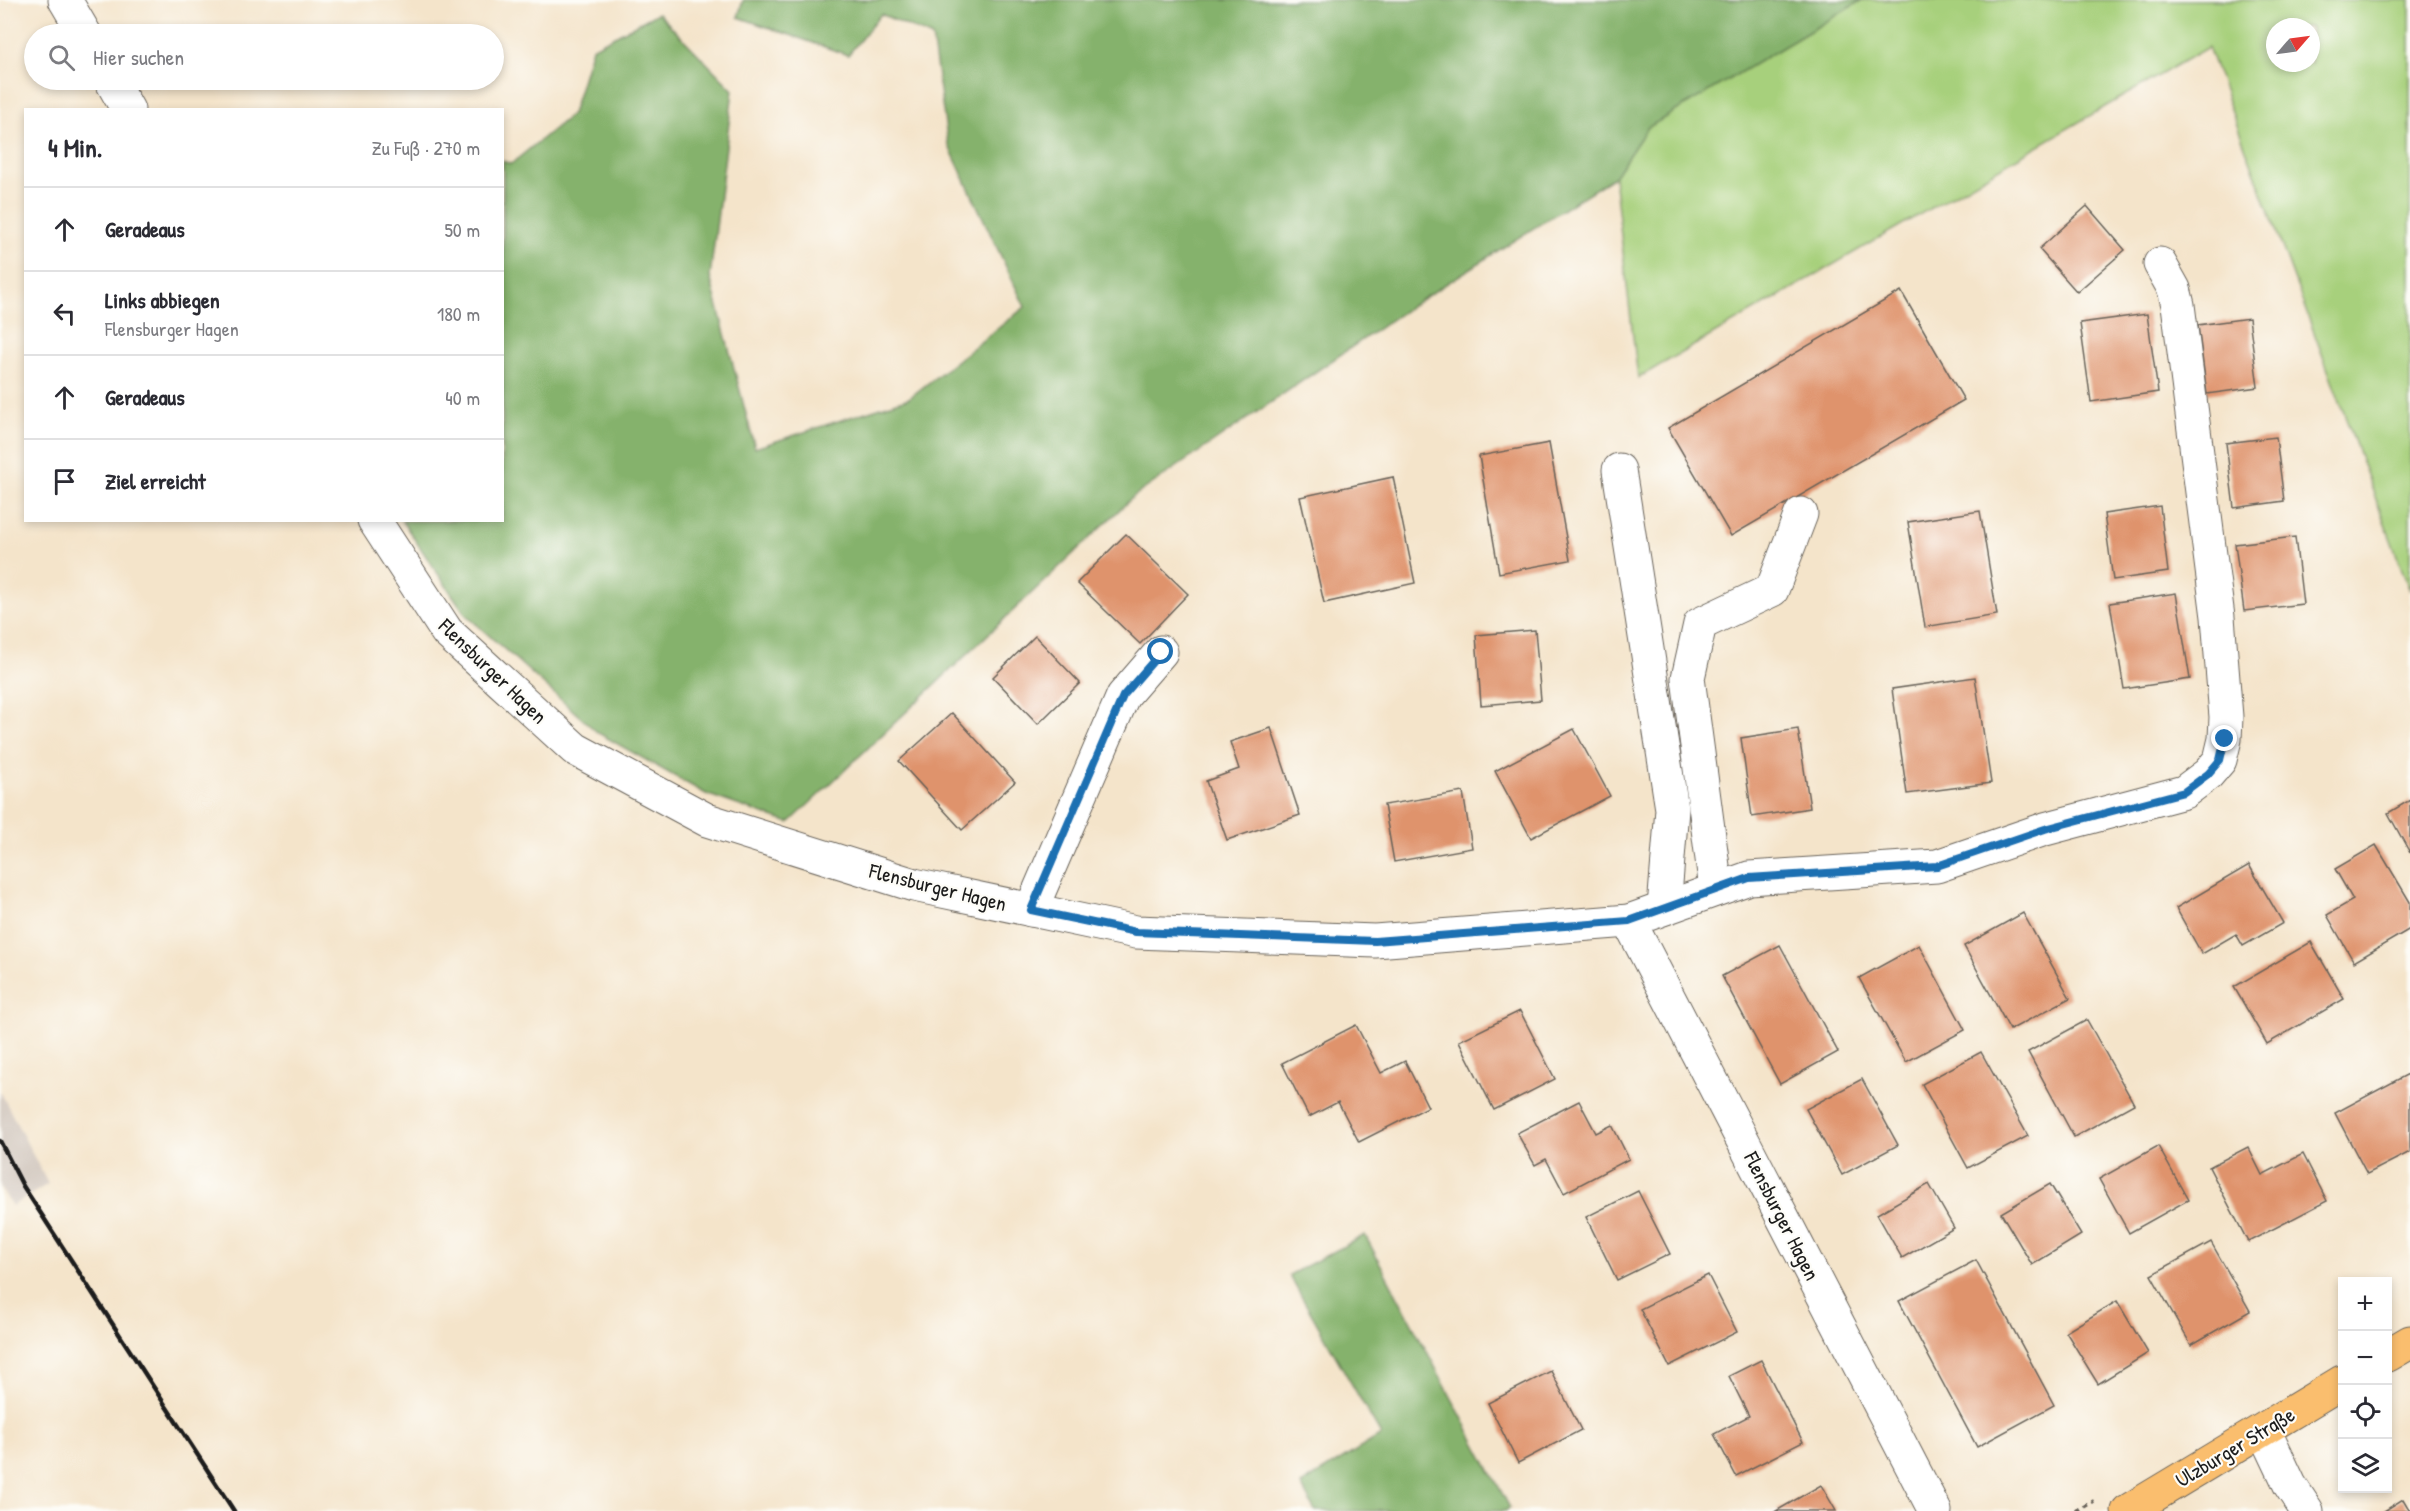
<!DOCTYPE html>
<html lang="de">
<head>
<meta charset="utf-8">
<style>
  body { margin:0; font-family:"Patrick Hand",sans-serif; background:#f2f2f3; color:#2b2b33 }
  .controls { position:absolute; right:18px; bottom:18px; display:grid; overflow:hidden; border-radius:0px; box-shadow:0 3px 9px #0003 }
  .controls button { width:54px; height:54px; display:grid; place-items:center; padding:0; border:0; border-bottom:2px solid #e1e1e2; background:#fff; color:#2b2b33; font:30px sans-serif }
  .compass { position:absolute; left:2266px; top:18px; width:54px; height:54px; border-radius:50%; background:#fff; box-shadow:0 3px 9px #0003; rotate:62deg }
  .stop { position:absolute; width:18px; height:18px; margin:-14px; border:4px solid #1f6fb2; border-radius:50%; background:#fff }
  .stop.end { background:#1f6fb2; border-color:#fff; box-shadow:0 2px 6px #0008 }
  .list { margin:0; padding:0; list-style:none }
  h2 { display:flex; justify-content:space-between; align-items:center; height:78px; margin:0; padding:0 24px; font-size:26px }
  h2 small { font-size:20px; font-weight:400; color:#7c7c81 }
  .list li { display:grid; grid-template-columns:39px 1fr auto; gap:18px; align-items:center; box-sizing:border-box; height:84px; padding:0 24px; border-top:2px solid #e1e1e2 }
  .list b { display:block; font-size:22px; white-space:nowrap }
  .list p { margin:0; font-size:20px; white-space:nowrap; color:#7c7c81 }
  .list em { font-size:20px; font-style:normal; color:#7c7c81 }
  .icon { flex:none; width:33px; height:33px; fill:none; stroke:currentColor; stroke-width:2; stroke-linecap:round; stroke-linejoin:round }
  .map { position:relative; flex:none; width:2410px; height:1511px; overflow:hidden }
  .search { position:absolute; background:#fff; box-shadow:0 3px 9px #0003; left:24px; top:24px; width:480px; height:66px; display:flex; align-items:center; gap:15px; box-sizing:border-box; padding:0 21px; border-radius:33px; color:#7c7c81; font-size:22px }
  .panel { position:absolute; background:#fff; box-shadow:0 3px 9px #0003; left:24px; top:108px; width:480px; height:414px; border-radius:0px }
  .map>svg:first-child { display:block }
</style>
</head>
<body>
<div class="map">
<svg width="2410" height="1511" viewBox="0 0 2410 1511">
  <rect width="100%" height="100%" fill="#fdfcf7"/>
  <filter id="ink" filterUnits="userSpaceOnUse"><feTurbulence type="fractalNoise" baseFrequency=".0167" numOctaves="2"/><feDisplacementMap in="SourceGraphic" scale="12" xChannelSelector="R" yChannelSelector="G"/><feConvolveMatrix kernelMatrix="1 2 1 2 8 2 1 2 1" color-interpolation-filters="sRGB"/></filter>
  <filter id="wash" filterUnits="userSpaceOnUse"><feTurbulence type="fractalNoise" baseFrequency=".008" numOctaves="4" result="noise"/><feDisplacementMap in="SourceGraphic" scale="24" xChannelSelector="R" yChannelSelector="G"/><feGaussianBlur stdDeviation="1.35" result="paint"/><feColorMatrix in="noise" values="0 0 0 0 0 0 0 0 0 0 0 0 0 0 0 0 0 1.4 0 .05"/><feComposite in="paint" operator="in"/></filter>
  <g filter="url(#wash)">
    <rect width="100%" height="100%" fill="#f4e4ca"/>
    <polygon fill="#cec2b9" points="0,1091 48,1184 12,1206 0,1187"/>
    <path fill="#a7d07c" stroke="#62764c" stroke-width="1.5" fill-rule="evenodd" d="M1862,0H2410V591L2208,47L1638,378L1614,177L1647,128ZM2275,27H2311V63H2275Z"/>
    <g fill="#85b26c" stroke="#506744" stroke-width="1.5">
      <polygon points="743,0 1862,0 1647,128 1614,177 1416,303 1133,497 789,823 706,794 598,733 466,615 402,521 502,520 503,161 511,164 572,114 592,48 658,13 733,90 710,277 755,448 909,398 1025,307 948,144 932,37 881,14 848,55 738,17"/>
      <polygon points="1365,1235 1510,1508 1505,1511 1315,1511 1301,1485 1381,1435 1289,1275"/>
    </g>
    <g id="blocks">
      <g fill="#df936c">
        <polygon points="2087,206 2125,250 2077,292 2039,249"/>
        <polygon points="1901,291 1964,400 1731,536 1668,428"/>
        <polygon points="2147,314 2158,392 2091,402 2080,323"/>
        <polygon points="2249,318 2258,387 2207,394 2198,325"/>
        <polygon points="2276,437 2284,501 2234,508 2226,443"/>
        <polygon points="1549,443 1570,560 1499,573 1479,456"/>
        <polygon points="1393,477 1415,583 1324,603 1300,497"/>
        <polygon points="2160,506 2168,572 2113,580 2104,514"/>
        <polygon points="1980,511 1997,615 1925,627 1908,522"/>
        <polygon points="1126,534 1188,594 1140,644 1077,583"/>
        <polygon points="2295,537 2303,604 2244,611 2235,544"/>
        <polygon points="2176,593 2190,679 2124,689 2110,603"/>
        <polygon points="1535,630 1541,700 1481,705 1476,635"/>
        <polygon points="1035,636 1080,683 1038,724 993,677"/>
        <polygon points="1975,677 1991,783 1907,794 1892,689"/>
        <polygon points="952,713 1015,782 962,830 899,761"/>
        <polygon points="1271,728 1300,815 1227,840 1206,781 1239,769 1230,742"/>
        <polygon points="1574,729 1610,796 1531,838 1495,771"/>
        <polygon points="1798,729 1810,808 1752,817 1741,738"/>
        <polygon points="1463,792 1472,848 1394,862 1384,805"/>
        <polygon points="2410,800 2410,853 2388,813"/>
        <polygon points="2376,845 2410,902 2410,929 2354,962 2327,915 2353,900 2335,869"/>
        <polygon points="2249,865 2283,923 2243,946 2236,934 2202,954 2176,908"/>
        <polygon points="2023,913 2070,998 2010,1030 1964,946"/>
        <polygon points="2311,942 2344,999 2267,1044 2234,987"/>
        <polygon points="1780,945 1838,1052 1780,1084 1722,976"/>
        <polygon points="1919,945 1965,1030 1906,1062 1859,978"/>
        <polygon points="1520,1011 1555,1079 1494,1110 1459,1041"/>
        <polygon points="2087,1020 2134,1104 2074,1137 2028,1052"/>
        <polygon points="1356,1025 1381,1073 1405,1061 1428,1107 1359,1142 1338,1102 1309,1117 1282,1063"/>
        <polygon points="1981,1052 2028,1136 1968,1168 1922,1084"/>
        <polygon points="2410,1073 2410,1152 2367,1174 2335,1113"/>
        <polygon points="1862,1079 1898,1145 1842,1175 1806,1109"/>
        <polygon points="1579,1101 1596,1133 1612,1125 1629,1159 1564,1193 1546,1159 1535,1165 1517,1133"/>
        <polygon points="2158,1146 2188,1200 2129,1233 2099,1179"/>
        <polygon points="2248,1147 2262,1175 2303,1154 2327,1201 2248,1242 2209,1167"/>
        <polygon points="1929,1184 1954,1228 1902,1258 1877,1214"/>
        <polygon points="2050,1184 2081,1235 2032,1265 2001,1213"/>
        <polygon points="1638,1191 1670,1254 1617,1280 1586,1217"/>
        <polygon points="2211,1242 2250,1311 2191,1345 2151,1275"/>
        <polygon points="1976,1260 2054,1405 1977,1447 1899,1301"/>
        <polygon points="1708,1275 1737,1332 1669,1366 1640,1309"/>
        <polygon points="2117,1301 2148,1353 2098,1384 2066,1332"/>
        <polygon points="1761,1360 1803,1442 1736,1476 1714,1434 1749,1416 1729,1376"/>
        <polygon points="1551,1371 1581,1430 1518,1463 1488,1403"/>
        <polygon points="1821,1485 1836,1511 1776,1511"/>
        <polygon points="2403,1499 2410,1511 2384,1511"/>
      </g>
    </g>
  </g>
  <g filter="url(#ink)">
    <use href="#blocks" fill-opacity="0" stroke="#686259" stroke-width="1.5"/>
    <g fill="none" stroke-linecap="round" stroke-linejoin="round">
      <defs>
        <g id="minor">
          <polyline points="65,0 85,34"/>
          <polyline points="111,80 128,110"/>
          <polyline points="1619,470 1672,809 1664,908"/>
          <polyline points="374,520 447,632 575,749 707,820 914,885 1136,932 1375,941 1629,921 1749,878 1937,866 2045,829 2184,792 2208,774 2220,760 2225,739 2226,717 2218,617 2178,305 2174,289 2160,264"/>
          <polyline points="1716,889 1688,678 1700,624 1772,590 1801,514"/>
          <polyline points="1031,910 1123,696 1161,652"/>
          <polyline points="1629,921 1935,1511"/>
          <polyline points="2264,1430 2290,1485 2307,1511"/>
        </g>
        <g id="major">
          <polyline points="2388,1355 2410,1342"/>
          <polyline points="2128,1511 2342,1382"/>
        </g>
      </defs>
      <use href="#minor" stroke="#686259" stroke-width="35"/>
      <use href="#major" stroke="#686259" stroke-width="35"/>
      <polyline stroke="#686259" stroke-width="4" stroke-dasharray="4.5 4.5" stroke-linecap="butt" points="2076,1511 2094,1501"/>
      <use href="#minor" stroke="#fff" stroke-width="33"/>
      <use href="#major" stroke="#fabe6e" stroke-width="33"/>
      <polyline stroke="#1c1c1c" stroke-width="4.5" points="0,1141 23,1186 234,1511"/>
    </g>
  </g>
  <g fill="none" stroke-linecap="round" stroke-linejoin="round" filter="url(#ink)">
    <polyline stroke="#1f6fb2" stroke-width="8" points="1161,652 1123,696 1031,910 1136,932 1375,941 1629,921 1749,878 1937,866 2045,829 2184,792 2208,774 2220,760 2225,739"/>
  </g>
  <g text-anchor="middle" dominant-baseline="central" stroke-width="4.5" stroke-linejoin="round" paint-order="stroke">
    <g font-size="21" fill="#1c1c1c" stroke="#fdfcf7">
      <text transform="translate(493 671) rotate(44)">Flensburger Hagen</text>
      <text transform="translate(938 887) rotate(14)">Flensburger Hagen</text>
      <text transform="translate(1782 1216) rotate(63)">Flensburger Hagen</text>
      <text transform="translate(2235 1447) rotate(-31)">Ulzburger Straße</text>
    </g>
  </g>
</svg>
<div class="controls">
<button>+</button>
<button>−</button>
<button><svg class="icon" aria-label="locate" viewBox="0 0 24 24"><circle cx="12" cy="12" r="6"/><path d="M12 2v4M12 18v4M2 12h4M18 12h4"/></svg></button>
<button><svg class="icon" aria-label="layers" viewBox="0 0 24 24"><path d="M12 4l9 5-9 5-9-5zM3 14l9 5 9-5"/></svg></button>
</div>
<svg class="compass" viewBox="-18 -18 36 36"><path d="M0-13l5 13h-10z" fill="#e53935"/><path d="M0 13l5-13h-10z" fill="#7c7c81"/></svg>
<div class="stop" style="left:1161px;top:652px"></div>
<div class="stop end" style="left:2225px;top:739px"></div>
<div class="search"><svg class="icon" aria-label="search" viewBox="0 0 24 24"><circle cx="10" cy="10" r="6"/><path d="M15 15l6 6"/></svg>Hier suchen</div>
<section class="panel">
<h2>4 Min.<small>Zu Fuß · 270 m</small></h2>
<ul class="list">
<li><svg class="icon" aria-label="ahead" viewBox="0 0 24 24"><path d="M12 20V5M6 11l6-6 6 6"/></svg><div><b>Geradeaus</b></div><em>50 m</em></li>
<li><svg class="icon" aria-label="left" viewBox="0 0 24 24"><path d="M17 20v-9H6M10 6l-5 5 5 5"/></svg><div><b>Links abbiegen</b><p>Flensburger Hagen</p></div><em>180 m</em></li>
<li><svg class="icon" aria-label="ahead" viewBox="0 0 24 24"><path d="M12 20V5M6 11l6-6 6 6"/></svg><div><b>Geradeaus</b></div><em>40 m</em></li>
<li><svg class="icon" aria-label="arrive" viewBox="0 0 24 24"><path d="M6 21V4h12l-3 4 3 4H6"/></svg><div><b>Ziel erreicht</b></div></li>
</ul>
</section>
</div>
</body>
</html>
